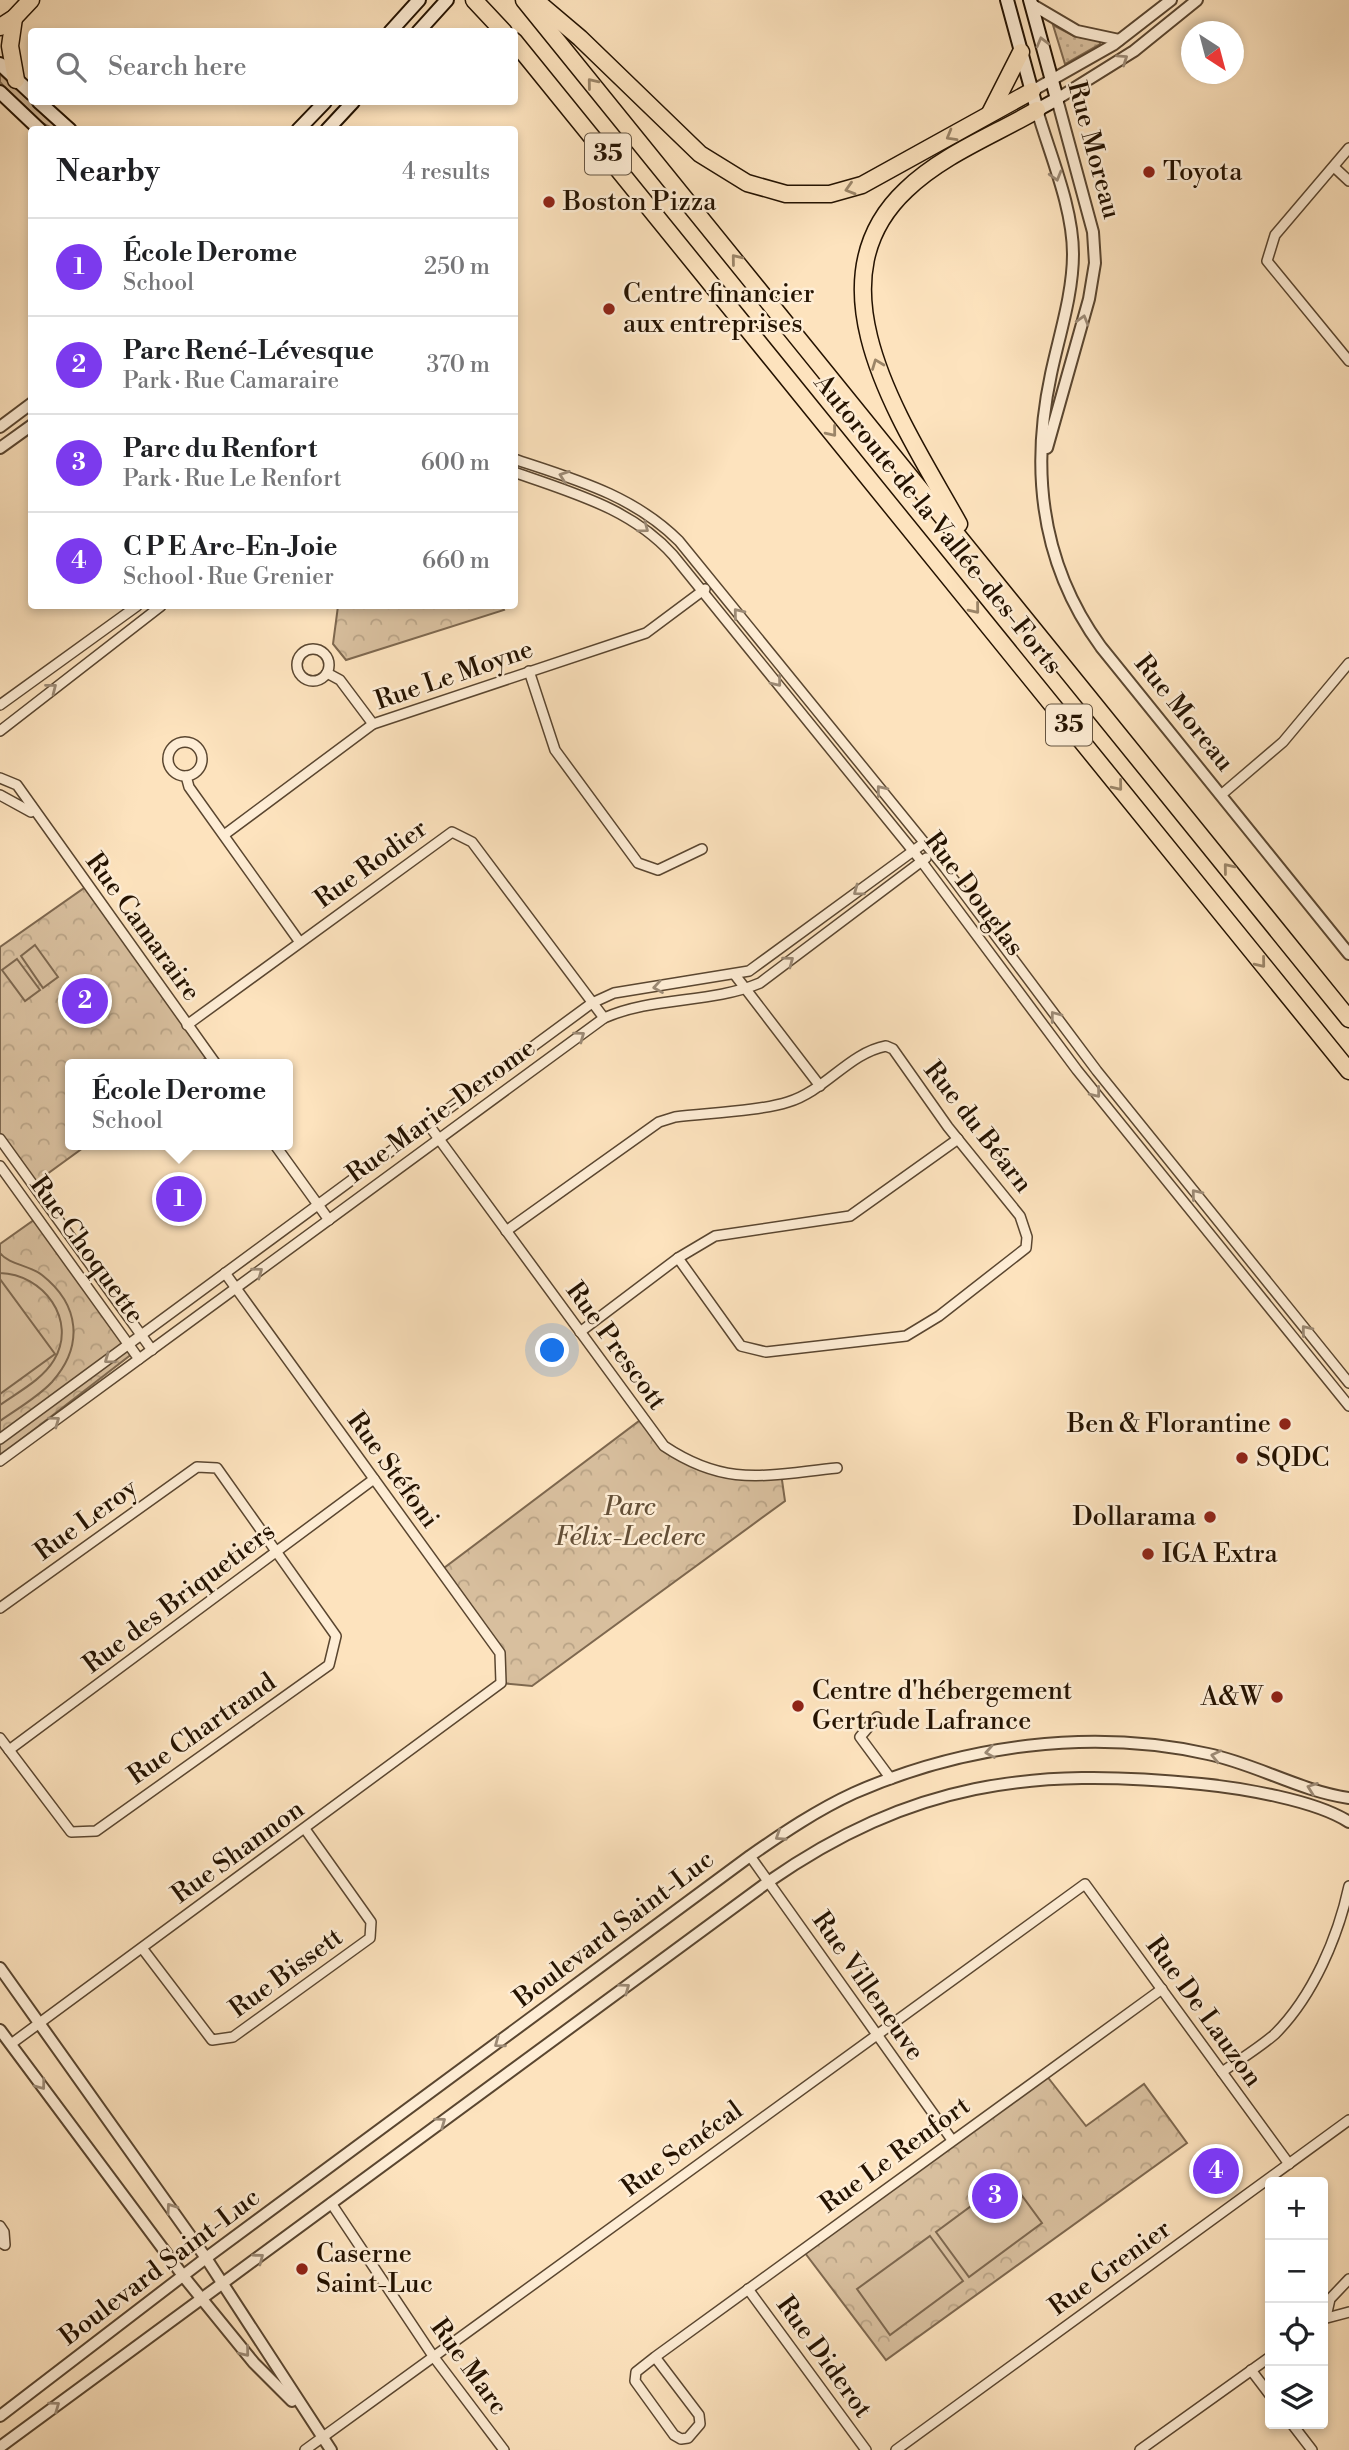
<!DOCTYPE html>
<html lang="en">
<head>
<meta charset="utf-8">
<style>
  body { margin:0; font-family:"Libre Bodoni",serif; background:#f6f6f6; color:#202124 }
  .controls { position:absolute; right:21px; bottom:21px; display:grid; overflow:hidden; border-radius:7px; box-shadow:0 4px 10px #0003 }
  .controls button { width:63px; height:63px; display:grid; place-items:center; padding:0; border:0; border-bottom:2px solid #e0e0e0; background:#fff; color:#202124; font:35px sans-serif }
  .compass { position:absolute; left:1181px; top:21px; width:63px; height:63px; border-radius:50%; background:#fff; box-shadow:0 4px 10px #0003; rotate:144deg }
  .you { position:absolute; left:553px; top:1351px; width:24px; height:24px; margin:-18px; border:5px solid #fff; border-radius:50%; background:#1a73e8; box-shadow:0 0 0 10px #1a73e833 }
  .badge { display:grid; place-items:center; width:46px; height:46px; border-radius:50%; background:#7c3aed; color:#fff; font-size:23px; font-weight:700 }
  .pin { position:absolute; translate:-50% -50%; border:4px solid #fff; box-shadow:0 2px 7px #0006 }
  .popup { position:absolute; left:65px; top:1059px; width:228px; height:91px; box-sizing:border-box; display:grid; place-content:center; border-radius:7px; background:#fff; filter:drop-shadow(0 2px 5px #0005); font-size:23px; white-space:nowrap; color:#757577 }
  .popup b { font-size:26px; color:#202124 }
  .popup::after { content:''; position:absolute; left:50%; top:100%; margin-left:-14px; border:14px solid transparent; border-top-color:#fff }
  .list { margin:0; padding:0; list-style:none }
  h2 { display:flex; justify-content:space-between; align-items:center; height:91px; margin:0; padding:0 28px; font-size:30px }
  h2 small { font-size:23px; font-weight:400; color:#757577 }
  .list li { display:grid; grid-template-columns:46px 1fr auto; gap:21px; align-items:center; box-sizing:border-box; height:98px; padding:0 28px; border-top:2px solid #e0e0e0 }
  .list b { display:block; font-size:26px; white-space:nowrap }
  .list p { margin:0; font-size:23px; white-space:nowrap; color:#757577 }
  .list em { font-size:23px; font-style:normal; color:#757577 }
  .icon { flex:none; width:38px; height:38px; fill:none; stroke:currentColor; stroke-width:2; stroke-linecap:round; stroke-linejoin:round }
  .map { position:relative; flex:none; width:1349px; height:2450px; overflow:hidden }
  .search { position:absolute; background:#fff; box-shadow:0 4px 10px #0003; left:28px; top:28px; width:490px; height:77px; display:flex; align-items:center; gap:18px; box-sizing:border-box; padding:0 24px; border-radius:7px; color:#757577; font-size:26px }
  .panel { position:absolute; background:#fff; box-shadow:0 4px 10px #0003; left:28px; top:126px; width:490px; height:483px; border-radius:7px }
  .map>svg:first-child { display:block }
</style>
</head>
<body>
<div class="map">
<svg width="1349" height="2450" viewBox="0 0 1349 2450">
  <defs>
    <pattern id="grass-dots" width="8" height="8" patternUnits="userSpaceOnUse" patternTransform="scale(1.75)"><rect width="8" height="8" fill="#d8bf9e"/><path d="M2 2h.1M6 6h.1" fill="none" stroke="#b9a386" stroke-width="1.8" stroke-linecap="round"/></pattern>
    <pattern id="forest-crowns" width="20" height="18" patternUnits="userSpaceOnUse" patternTransform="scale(1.75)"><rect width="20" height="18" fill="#d8bf9e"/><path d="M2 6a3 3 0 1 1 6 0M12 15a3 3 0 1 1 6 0" fill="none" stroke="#b9a386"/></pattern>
  </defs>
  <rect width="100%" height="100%" fill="#fde3be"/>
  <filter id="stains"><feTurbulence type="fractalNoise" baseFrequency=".00286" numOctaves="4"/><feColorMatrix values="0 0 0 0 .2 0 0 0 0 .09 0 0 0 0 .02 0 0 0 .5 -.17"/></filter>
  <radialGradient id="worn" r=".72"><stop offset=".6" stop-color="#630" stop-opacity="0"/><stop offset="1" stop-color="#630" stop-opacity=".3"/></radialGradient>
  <g fill="url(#grass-dots)" stroke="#7e684f" stroke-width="2">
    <polygon points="1053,25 1074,36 1100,41 1100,44 1065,64"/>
    <path d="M0,74L60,129C39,129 13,97 0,82Z"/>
  </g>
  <g fill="url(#forest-crowns)" stroke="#7e684f" stroke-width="2">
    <polygon points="338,606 502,606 504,610 346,660 333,644"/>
    <polygon points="87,886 210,1055 197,1064 71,1064 71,1145 87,1145 36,1182 0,1133 0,947"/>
    <polygon points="41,1215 137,1350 0,1456 0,1244"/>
    <polygon points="643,1418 664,1446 724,1474 781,1473 785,1501 532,1686 501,1683 500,1653 440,1571"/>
    <polygon points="1046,2075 1086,2126 1144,2084 1187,2143 886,2360 802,2249"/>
  </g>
  <g fill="#d8bf9e" stroke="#7e684f" stroke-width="2">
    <polygon points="35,945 58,977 43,988 21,956"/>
    <polygon points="17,959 40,990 25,1001 2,970"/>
    <path d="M0,1253C9,1265 30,1265 42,1275C80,1305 84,1346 52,1382C38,1397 17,1409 0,1421V1405C18,1392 42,1380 54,1360C78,1320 43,1274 0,1273Z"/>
    <polygon points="0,1279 55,1354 0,1394"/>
    <polygon points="1009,2178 1042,2223 969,2277 936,2232"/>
    <polygon points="930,2236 963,2281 890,2335 857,2289"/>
  </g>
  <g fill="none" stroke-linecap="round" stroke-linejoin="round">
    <defs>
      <g id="minor">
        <polyline points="1349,148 1275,235 1267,261 1349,361"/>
        <polyline points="1334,167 1349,181"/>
        <path d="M514,459C574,479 633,495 679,541L945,868L1097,1071L1349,1383"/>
        <path d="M514,472C572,493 631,508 673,555L922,862L1077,1070L1349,1406"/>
        <circle cx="313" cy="665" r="16"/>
        <polyline points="529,671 555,750 638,863 658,870 702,849"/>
        <polyline points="327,673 340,680 373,724"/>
        <polyline points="0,705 137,606"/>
        <polyline points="0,731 161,606"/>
        <circle cx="185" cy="759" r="17"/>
        <polyline points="186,776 189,787 299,941"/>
        <polyline points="0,778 17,785 216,1064"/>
        <polyline points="0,795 31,812"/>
        <polyline points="1221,795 1283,742 1349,663"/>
        <polyline points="224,835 373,724 646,633 705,589"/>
        <polyline points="735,975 820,1086"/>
        <polyline points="187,1025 452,832 472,842 604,1018"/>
        <path d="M428,1124L664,1446C727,1488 766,1475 837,1468"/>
        <polyline points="0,1139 152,1350"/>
        <polyline points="275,1145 329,1220"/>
        <polyline points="0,1166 139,1359"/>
        <path d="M506,1231L659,1122L675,1117C707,1113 760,1111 788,1102C825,1091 849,1053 886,1046L893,1049L948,1127L1020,1216L1027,1237L1026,1248L939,1316L906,1336L766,1352L741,1346L678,1258"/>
        <polyline points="580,1332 678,1258 715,1236 850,1216 958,1139"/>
        <polyline points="0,1439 592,1003 614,993 749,971 924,843"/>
        <path d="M0,1461L604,1018C653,996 710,1004 760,983L926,858"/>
        <polyline points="0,1608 197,1467 217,1468 336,1636 329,1665 96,1831 71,1832 0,1738"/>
        <polyline points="877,1717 860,1737 891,1779"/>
        <polyline points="9,1750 374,1479"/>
        <polyline points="750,1856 952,2140"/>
        <polyline points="142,1948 212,2040 233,2037 370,1938 371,1922 305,1829"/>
        <polyline points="11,2044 501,1683 500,1653 225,1273"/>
        <path d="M1222,2072C1239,2060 1259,2048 1275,2034C1313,1996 1338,1937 1349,1886"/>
        <polyline points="331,2203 433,2356 504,2450"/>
        <polyline points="0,2226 4,2232 5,2245 0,2242"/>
        <polyline points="748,2289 866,2450"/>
        <polyline points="1326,2317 1330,2299 1349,2279"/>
        <polyline points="1323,2319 1349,2312"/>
        <polyline points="655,2357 699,2415 700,2424 688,2438 681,2439 674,2435 635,2381 636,2372 655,2357 1162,1989"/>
        <polyline points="1251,2370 1270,2395"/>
        <polyline points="1292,2424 1312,2450"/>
        <polyline points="305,2450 1085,1884 1289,2164"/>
        <polyline points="896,2450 1349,2120"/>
        <polyline points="1140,2450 1270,2357"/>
      </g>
      <g id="tertiary">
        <polyline points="1031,4 1077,31 1119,40"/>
        <polyline points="1032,91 1113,45 1171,0"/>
        <path d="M1037,110C1050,155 1073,207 1073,254C1073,294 1059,336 1051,374C1030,472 1042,566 1101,647L1349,954"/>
        <polyline points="0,427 32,403"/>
        <polyline points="0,448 32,425"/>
        <polyline points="1047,448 1089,299 1095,263 1093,232 1057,99 1134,51 1197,0"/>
        <polyline points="0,1968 206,2258 331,2450"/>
        <polyline points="0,2030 184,2277 254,2363 292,2401"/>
        <path d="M0,2416L206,2258L750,1856C783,1833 817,1810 854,1793C963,1745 1091,1728 1208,1754C1256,1764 1300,1791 1349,1798"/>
        <path d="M0,2447L768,1882C912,1782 1031,1767 1201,1784C1241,1788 1315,1800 1349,1822"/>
      </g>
      <g id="secondary">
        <polyline points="1007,0 1037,110 1057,99 1030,0"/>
        <polyline points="390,32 419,0"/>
        <polyline points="418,32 447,0"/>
        <polyline points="0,64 32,94"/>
        <polyline points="0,92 40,130"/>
        <polyline points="39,102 70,130"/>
        <polyline points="298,130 325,102"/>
        <polyline points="327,130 353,102"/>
      </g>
      <g id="motorway">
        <polyline points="474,0 504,32"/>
        <polyline points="524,0 1349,1019"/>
        <polyline points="535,0 580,38 700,154 747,183 786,194 830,194 862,185 1032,91"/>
        <polyline points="14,18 10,46 16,80"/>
        <polyline points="0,27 14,18 31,0"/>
        <polyline points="514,41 1349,1071"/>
        <polyline points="990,113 1021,52"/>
        <path d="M959,524C908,431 804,286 906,190C942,155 994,135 1037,110"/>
      </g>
    </defs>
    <use href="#minor" stroke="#5a4630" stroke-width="12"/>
    <use href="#tertiary" stroke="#5a4630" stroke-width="14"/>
    <use href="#secondary" stroke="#241200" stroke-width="16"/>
    <use href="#motorway" stroke="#241200" stroke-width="19"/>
    <use href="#minor" stroke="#feedd5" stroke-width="9"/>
    <use href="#tertiary" stroke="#feedd5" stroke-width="10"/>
    <use href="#secondary" stroke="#feedd5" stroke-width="12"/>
    <use href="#motorway" stroke="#fde3be" stroke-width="16"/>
  </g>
  <defs><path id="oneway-chevron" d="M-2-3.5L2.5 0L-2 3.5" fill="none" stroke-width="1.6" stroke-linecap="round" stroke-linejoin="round" transform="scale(1.75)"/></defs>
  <g stroke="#9c8a75">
    <use href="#oneway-chevron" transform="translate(1042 42) rotate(-105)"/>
    <use href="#oneway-chevron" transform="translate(1123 59) rotate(-34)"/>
    <use href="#oneway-chevron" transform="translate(1056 176) rotate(74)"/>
    <use href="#oneway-chevron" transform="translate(1083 320) rotate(-74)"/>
    <use href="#oneway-chevron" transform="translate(564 476) rotate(-161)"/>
    <use href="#oneway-chevron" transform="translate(644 528) rotate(37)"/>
    <use href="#oneway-chevron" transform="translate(738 613) rotate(-129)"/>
    <use href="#oneway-chevron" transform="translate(777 682) rotate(51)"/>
    <use href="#oneway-chevron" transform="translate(52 688) rotate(-38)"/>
    <use href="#oneway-chevron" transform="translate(881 790) rotate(-129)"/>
    <use href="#oneway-chevron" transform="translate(858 891) rotate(144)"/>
    <use href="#oneway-chevron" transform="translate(789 961) rotate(-37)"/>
    <use href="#oneway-chevron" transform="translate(658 987) rotate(171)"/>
    <use href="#oneway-chevron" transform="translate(1055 1016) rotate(-127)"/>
    <use href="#oneway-chevron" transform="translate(580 1036) rotate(-36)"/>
    <use href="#oneway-chevron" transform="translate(1096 1093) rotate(51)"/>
    <use href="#oneway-chevron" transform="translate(1196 1194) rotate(-129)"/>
    <use href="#oneway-chevron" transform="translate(258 1272) rotate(-36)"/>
    <use href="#oneway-chevron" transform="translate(1306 1330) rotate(-129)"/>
    <use href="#oneway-chevron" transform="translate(109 1359) rotate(144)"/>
    <use href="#oneway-chevron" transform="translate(55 1421) rotate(-36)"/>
    <use href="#oneway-chevron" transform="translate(990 1752) rotate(170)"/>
    <use href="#oneway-chevron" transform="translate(1216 1756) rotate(-167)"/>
    <use href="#oneway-chevron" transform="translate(1312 1788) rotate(-160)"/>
    <use href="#oneway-chevron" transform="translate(780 1836) rotate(147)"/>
    <use href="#oneway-chevron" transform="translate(625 1988) rotate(-36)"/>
    <use href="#oneway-chevron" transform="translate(499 2043) rotate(143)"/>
    <use href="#oneway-chevron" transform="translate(41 2085) rotate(53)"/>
    <use href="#oneway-chevron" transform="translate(441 2122) rotate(-36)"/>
    <use href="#oneway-chevron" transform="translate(171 2208) rotate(-125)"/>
    <use href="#oneway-chevron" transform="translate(259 2258) rotate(-37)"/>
    <use href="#oneway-chevron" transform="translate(245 2352) rotate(51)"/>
    <use href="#oneway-chevron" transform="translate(55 2406) rotate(-36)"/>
  </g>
  <g stroke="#9b8568">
    <use href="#oneway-chevron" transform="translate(592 83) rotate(-129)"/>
    <use href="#oneway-chevron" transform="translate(951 136) rotate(150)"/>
    <use href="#oneway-chevron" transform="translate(850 189) rotate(163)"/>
    <use href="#oneway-chevron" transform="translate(736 259) rotate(-129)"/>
    <use href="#oneway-chevron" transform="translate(877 364) rotate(-111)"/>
    <use href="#oneway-chevron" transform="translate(832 432) rotate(51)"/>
    <use href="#oneway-chevron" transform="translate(975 609) rotate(51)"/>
    <use href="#oneway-chevron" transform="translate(1118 786) rotate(51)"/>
    <use href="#oneway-chevron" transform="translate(1228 868) rotate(-129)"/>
    <use href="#oneway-chevron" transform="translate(1261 963) rotate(51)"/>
  </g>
  <g fill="#8f2418" stroke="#feedd5" stroke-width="2.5">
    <circle cx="1149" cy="172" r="7"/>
    <circle cx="549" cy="202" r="7"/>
    <circle cx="609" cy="309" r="7"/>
    <circle cx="1285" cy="1424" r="7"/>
    <circle cx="1242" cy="1458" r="7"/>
    <circle cx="1210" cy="1517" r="7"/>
    <circle cx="1148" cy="1554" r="7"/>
    <circle cx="1277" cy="1697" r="7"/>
    <circle cx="798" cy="1706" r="7"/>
    <circle cx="302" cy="2269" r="7"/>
  </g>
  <g text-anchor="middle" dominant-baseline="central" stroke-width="5" stroke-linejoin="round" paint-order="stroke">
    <g fill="#feedd5" stroke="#655440" stroke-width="2">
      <rect x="585" y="133.5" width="46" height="41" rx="5"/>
      <rect x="1046" y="704.5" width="46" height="41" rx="5"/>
    </g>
    <g font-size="24" font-weight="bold" fill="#241200">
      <text x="608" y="154">35</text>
      <text x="1069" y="725">35</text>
    </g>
    <g font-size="26" fill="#241200" stroke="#feedd5">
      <text transform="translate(1094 150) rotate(75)">Rue Moreau</text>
      <text transform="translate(938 524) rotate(51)">Autoroute de la Vallée-des-Forts</text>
      <text transform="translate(454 675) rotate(-19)">Rue Le Moyne</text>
      <text transform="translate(1184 713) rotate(51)">Rue Moreau</text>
      <text transform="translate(371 864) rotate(-36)">Rue Rodier</text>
      <text transform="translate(974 894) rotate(53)">Rue Douglas</text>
      <text transform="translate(143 927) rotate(54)">Rue Camaraire</text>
      <text transform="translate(441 1111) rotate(-36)">Rue Marie-Derome</text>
      <text transform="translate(978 1127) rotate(52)">Rue du Béarn</text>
      <text transform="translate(87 1250) rotate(54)">Rue Choquette</text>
      <text transform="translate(616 1346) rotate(54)">Rue Prescott</text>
      <text transform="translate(393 1470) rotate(54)">Rue Stéfoni</text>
      <text transform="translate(86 1520) rotate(-36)">Rue Leroy</text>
      <text transform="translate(179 1598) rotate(-37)">Rue des Briquetiers</text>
      <text transform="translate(202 1729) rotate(-35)">Rue Chartrand</text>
      <text transform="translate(238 1852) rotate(-36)">Rue Shannon</text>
      <text transform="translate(614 1929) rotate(-37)">Boulevard Saint-Luc</text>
      <text transform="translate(286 1973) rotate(-36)">Rue Bissett</text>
      <text transform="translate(868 1986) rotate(55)">Rue Villeneuve</text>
      <text transform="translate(1204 2012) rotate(54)">Rue De Lauzon</text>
      <text transform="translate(682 2149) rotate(-36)">Rue Senécal</text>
      <text transform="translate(895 2155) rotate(-36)">Rue Le Renfort</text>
      <text transform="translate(160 2267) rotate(-37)">Boulevard Saint-Luc</text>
      <text transform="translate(1110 2268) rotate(-36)">Rue Grenier</text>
      <text transform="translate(824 2357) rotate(54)">Rue Diderot</text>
      <text transform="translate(469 2367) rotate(54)">Rue Marc</text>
    </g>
    <g font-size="26" fill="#241200" stroke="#feedd5" text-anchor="start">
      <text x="1163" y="172">Toyota</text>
      <text x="563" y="202">Boston Pizza</text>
      <text x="623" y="294">Centre financier<tspan x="623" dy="30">aux entreprises</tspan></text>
      <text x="1271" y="1424" text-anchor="end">Ben &amp; Florantine</text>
      <text x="1256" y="1458">SQDC</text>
      <text x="1196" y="1517" text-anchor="end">Dollarama</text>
      <text x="1162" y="1554">IGA Extra</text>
      <text x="812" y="1691">Centre d'hébergement<tspan x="812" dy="30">Gertrude Lafrance</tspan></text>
      <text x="1263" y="1697" text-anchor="end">A&amp;W</text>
      <text x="316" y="2254">Caserne<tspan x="316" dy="30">Saint-Luc</tspan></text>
    </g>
    <g font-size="26" font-style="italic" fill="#634f37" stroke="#feedd5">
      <text x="630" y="1507">Parc<tspan x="630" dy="30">Félix-Leclerc</tspan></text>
    </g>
  </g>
  <rect width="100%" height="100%" filter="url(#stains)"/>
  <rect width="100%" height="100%" fill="url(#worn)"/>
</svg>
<div class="controls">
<button>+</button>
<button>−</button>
<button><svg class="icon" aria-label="locate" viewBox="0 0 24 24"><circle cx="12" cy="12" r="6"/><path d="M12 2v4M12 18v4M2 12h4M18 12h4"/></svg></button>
<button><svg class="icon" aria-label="layers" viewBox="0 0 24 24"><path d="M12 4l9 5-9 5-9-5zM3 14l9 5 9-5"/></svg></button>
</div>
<svg class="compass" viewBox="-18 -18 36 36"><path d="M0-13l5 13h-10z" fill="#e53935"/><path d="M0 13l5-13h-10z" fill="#757577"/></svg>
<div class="you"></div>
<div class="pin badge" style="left:179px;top:1199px">1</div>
<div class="popup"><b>École Derome</b>School</div>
<div class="pin badge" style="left:85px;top:1001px">2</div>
<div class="pin badge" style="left:995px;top:2196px">3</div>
<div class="pin badge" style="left:1216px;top:2171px">4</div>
<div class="search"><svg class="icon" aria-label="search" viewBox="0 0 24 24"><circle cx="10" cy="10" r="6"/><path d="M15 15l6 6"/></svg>Search here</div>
<section class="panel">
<h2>Nearby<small>4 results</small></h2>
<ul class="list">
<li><span class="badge">1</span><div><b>École Derome</b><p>School</p></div><em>250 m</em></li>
<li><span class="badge">2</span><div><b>Parc René-Lévesque</b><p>Park · Rue Camaraire</p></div><em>370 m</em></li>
<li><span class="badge">3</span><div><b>Parc du Renfort</b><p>Park · Rue Le Renfort</p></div><em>600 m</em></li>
<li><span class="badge">4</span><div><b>C P E Arc-En-Joie</b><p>School · Rue Grenier</p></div><em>660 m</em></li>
</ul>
</section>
</div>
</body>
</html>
